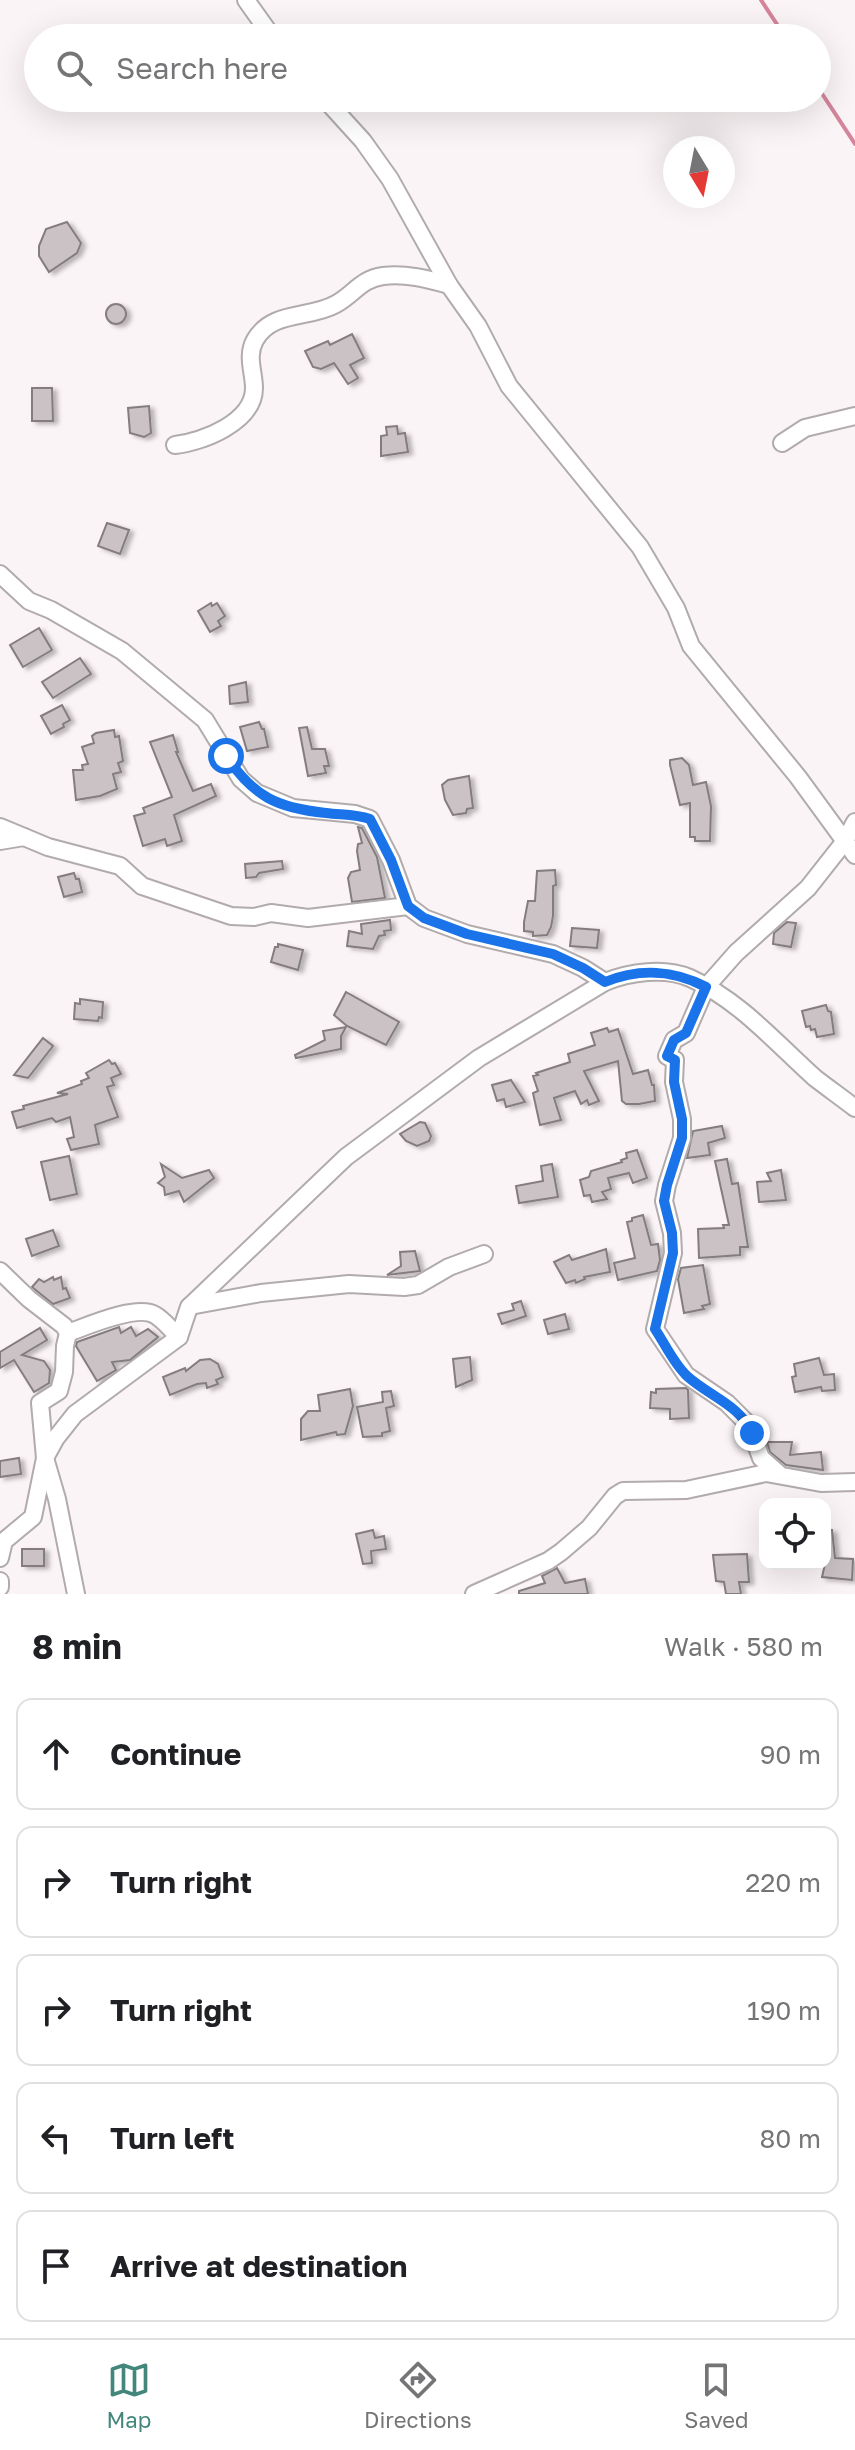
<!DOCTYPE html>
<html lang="en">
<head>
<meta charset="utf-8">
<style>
  body { margin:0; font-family:"Golos Text",sans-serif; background:#f6f6f6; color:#202124 }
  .controls { position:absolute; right:24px; bottom:24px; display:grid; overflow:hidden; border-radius:16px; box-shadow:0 8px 32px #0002 }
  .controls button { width:72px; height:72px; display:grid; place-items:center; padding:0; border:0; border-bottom:2px solid #e0e0e0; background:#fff; color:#202124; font:40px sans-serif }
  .compass { position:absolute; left:663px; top:136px; width:72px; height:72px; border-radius:50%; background:#fff; box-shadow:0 8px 32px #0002; rotate:170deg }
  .stop { position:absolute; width:24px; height:24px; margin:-18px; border:6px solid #1a73e8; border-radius:50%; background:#fff }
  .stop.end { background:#1a73e8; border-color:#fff; box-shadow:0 2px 8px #0008 }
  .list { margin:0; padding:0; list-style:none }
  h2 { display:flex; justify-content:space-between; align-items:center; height:104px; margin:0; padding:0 32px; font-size:34px }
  h2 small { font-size:26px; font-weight:400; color:#757577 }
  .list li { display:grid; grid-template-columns:52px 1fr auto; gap:24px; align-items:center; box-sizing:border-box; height:112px; margin:0 16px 16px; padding:0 16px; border:2px solid #e0e0e0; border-radius:16px }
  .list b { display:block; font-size:30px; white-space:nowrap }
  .list em { font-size:26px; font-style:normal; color:#757577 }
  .icon { flex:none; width:44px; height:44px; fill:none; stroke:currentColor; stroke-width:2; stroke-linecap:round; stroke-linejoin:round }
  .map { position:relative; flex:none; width:855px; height:1594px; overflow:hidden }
  .search { position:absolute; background:#fff; box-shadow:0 8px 32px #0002; left:24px; right:24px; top:24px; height:88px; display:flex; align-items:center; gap:20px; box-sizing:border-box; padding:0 28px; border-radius:44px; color:#757577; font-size:30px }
  .sheet { height:744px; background:#fff }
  nav { display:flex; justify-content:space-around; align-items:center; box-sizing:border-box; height:112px; border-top:2px solid #e0e0e0; background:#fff; font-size:22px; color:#757577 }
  nav a { display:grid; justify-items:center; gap:4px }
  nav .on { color:#43877c }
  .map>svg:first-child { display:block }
</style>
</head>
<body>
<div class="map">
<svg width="855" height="1594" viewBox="0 0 855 1594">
  <defs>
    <filter id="shadow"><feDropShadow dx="4.5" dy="2.5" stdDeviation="2" flood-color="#0004"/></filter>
  </defs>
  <rect width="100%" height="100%" fill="#fbf4f6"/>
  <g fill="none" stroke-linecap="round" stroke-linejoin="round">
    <g stroke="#d4859b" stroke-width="4">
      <polyline points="761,0 786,38"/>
      <polyline points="817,86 855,144"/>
    </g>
  </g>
  <g fill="#cac2c4" stroke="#847d7f" stroke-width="2" filter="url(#shadow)">
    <polygon points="67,222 81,243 77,253 49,272 39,256 39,246 46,229"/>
    <circle cx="116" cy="314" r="10"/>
    <polygon points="352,334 364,358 350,365 358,378 348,384 334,363 321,369 313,367 305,351 328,341 330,345"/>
    <polygon points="32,388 52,388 53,421 32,421"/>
    <polygon points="149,406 151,433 144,437 130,433 128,408"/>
    <polygon points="397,426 398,434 405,433 408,452 381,456 381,436 387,435 386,427"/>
    <polygon points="107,523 129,530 120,554 98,546"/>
    <polygon points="211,603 212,606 217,603 225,616 218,621 221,626 210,632 198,611"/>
    <polygon points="39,628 52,650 23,667 10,645"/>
    <polygon points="80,658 91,674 53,698 42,682"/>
    <polygon points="246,682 248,702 230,704 229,686"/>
    <polygon points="62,705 70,720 63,724 64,727 51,734 41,716"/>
    <polygon points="259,722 262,729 264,729 268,747 247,751 240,727"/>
    <polygon points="307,727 312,749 325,749 329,766 324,766 326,773 308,776 299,728"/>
    <polygon points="114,730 115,737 119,736 123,761 118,763 121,772 113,774 117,789 100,796 76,800 73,770 83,770 82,765 88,764 82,747 94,743 92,736 96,733"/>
    <polygon points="173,735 178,752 176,752 193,791 211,784 216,796 174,815 182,841 167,846 165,839 143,846 134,816 145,813 143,808 172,797 150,742"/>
    <polygon points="682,758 689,765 693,785 706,782 711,806 710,841 695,841 695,837 690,837 690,803 680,805 670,765 670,760"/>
    <polygon points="469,776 473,808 467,809 466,813 453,815 445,800 442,785 448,780"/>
    <polygon points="358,827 362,828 377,857 385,898 352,902 348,878 351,872 360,870 357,851 358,844 362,843"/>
    <polygon points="282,861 283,869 259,873 256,877 246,878 245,864"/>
    <polygon points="555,870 556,885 553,886 553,916 551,927 547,935 533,936 533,932 524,931 524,922 528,901 535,901 537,871"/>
    <polygon points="74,873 76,879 79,879 82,892 64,897 58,877"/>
    <polygon points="390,920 391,930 384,931 385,935 379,936 373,949 347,946 349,931 362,934 361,924"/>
    <polygon points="787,922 796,923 791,947 773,944 774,933"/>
    <polygon points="572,928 599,930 597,948 570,946"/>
    <polygon points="278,944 303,950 298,970 271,962 275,947 278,947"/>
    <polygon points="346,992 399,1022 386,1045 347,1026 334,1015"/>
    <polygon points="80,999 103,1002 102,1018 99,1017 98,1021 74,1019 75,1003 80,1004"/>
    <polygon points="826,1005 828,1011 831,1012 834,1034 817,1037 815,1029 811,1030 810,1026 806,1027 802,1011"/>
    <polygon points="346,1027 341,1036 341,1049 296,1058 295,1055 325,1040 323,1031"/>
    <polygon points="607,1028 609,1032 618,1029 633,1074 648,1070 652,1085 654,1085 655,1101 639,1104 626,1104 622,1101 618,1061 584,1071 599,1101 589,1105 587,1100 581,1104 575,1091 554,1098 561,1120 540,1125 533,1093 538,1091 533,1076 538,1075 536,1073 570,1062 568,1054 595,1045 591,1033"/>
    <polygon points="43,1038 53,1046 28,1078 14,1075"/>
    <polygon points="109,1060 112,1064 115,1063 121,1074 111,1078 114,1085 107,1087 118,1117 95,1125 99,1144 71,1150 67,1139 74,1137 70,1117 56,1122 52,1118 17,1128 12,1112 24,1109 23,1106 68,1094 57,1093 82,1084 81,1081 89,1078 86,1073"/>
    <polygon points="511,1080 525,1102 506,1107 504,1099 497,1101 492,1085"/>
    <polygon points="420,1122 425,1123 431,1136 429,1141 417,1146 406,1141 400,1134"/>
    <polygon points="722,1126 725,1138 708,1143 710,1155 687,1158 693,1131"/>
    <polygon points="637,1150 647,1178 633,1183 629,1173 608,1178 611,1189 602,1192 607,1199 592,1202 590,1195 584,1196 580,1180 589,1177 591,1171 622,1162 621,1160 627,1158 626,1153"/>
    <polygon points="69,1156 77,1194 50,1200 41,1162"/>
    <polygon points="727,1159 732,1184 738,1183 748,1247 740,1247 740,1255 699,1258 698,1229 724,1228 723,1225 729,1225 715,1161"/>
    <polygon points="161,1164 182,1178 209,1170 214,1178 184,1202 179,1191 165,1195 164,1187 158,1183 165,1177"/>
    <polygon points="552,1164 558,1197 519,1203 516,1186 543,1181 541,1166"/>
    <polygon points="781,1170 786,1200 759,1202 757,1182 771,1181 767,1173"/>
    <polygon points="643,1215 651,1245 658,1244 660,1260 657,1271 618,1280 614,1263 635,1258 627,1222 632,1221 632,1218"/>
    <polygon points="53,1230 59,1246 32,1256 26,1239"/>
    <polygon points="606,1249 610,1272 584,1277 585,1279 576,1283 575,1280 566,1283 554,1262 569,1255 572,1260"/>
    <polygon points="415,1251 420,1271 387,1275 401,1266 400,1252"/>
    <polygon points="703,1265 710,1304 702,1306 704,1309 684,1313 678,1279 681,1268"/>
    <polygon points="53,1277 54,1280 61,1277 63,1289 66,1288 70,1298 53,1304 32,1287 39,1279 44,1282"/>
    <polygon points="521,1301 526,1316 502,1324 498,1314 514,1310 512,1304"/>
    <polygon points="565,1314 569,1329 548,1334 544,1320"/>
    <polygon points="119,1327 121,1333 131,1327 136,1336 148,1329 158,1337 130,1360 112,1362 116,1370 97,1381 76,1346 77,1342"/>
    <polygon points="40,1328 47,1340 22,1355 44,1361 50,1370 49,1383 34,1392 14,1360 0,1368 0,1352"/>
    <polygon points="470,1357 472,1380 456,1387 453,1359"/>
    <polygon points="819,1358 824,1375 834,1374 835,1390 822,1391 821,1387 795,1392 792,1377 796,1376 794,1364"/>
    <polygon points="210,1359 218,1364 223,1377 216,1380 218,1384 207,1388 206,1383 197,1384 170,1395 163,1377 185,1368 186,1371 200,1360"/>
    <polygon points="686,1388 688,1390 689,1418 670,1419 670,1409 650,1408 651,1392 656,1393 656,1389"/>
    <polygon points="350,1389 353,1406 345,1434 337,1435 336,1432 301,1440 301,1419 308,1411 320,1411 318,1395"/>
    <polygon points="391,1391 394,1406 386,1408 390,1431 382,1433 382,1436 363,1437 357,1407 383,1402 382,1392"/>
    <polygon points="767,1442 792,1442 790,1455 821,1452 823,1470 786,1465 770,1452"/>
    <polygon points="19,1458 21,1474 0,1477 0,1461"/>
    <polygon points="373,1530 375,1538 384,1536 386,1549 371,1551 372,1563 363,1564 356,1534"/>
    <polygon points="825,1530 832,1530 835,1558 853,1559 852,1580 822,1577 825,1564"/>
    <rect x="22" y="1549" width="22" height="17"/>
    <polygon points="747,1554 749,1582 739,1582 741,1594 726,1594 724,1582 716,1581 713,1555"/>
    <polygon points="557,1568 565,1583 585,1579 588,1594 519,1594 519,1591 545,1583 542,1576"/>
  </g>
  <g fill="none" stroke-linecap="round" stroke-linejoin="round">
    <defs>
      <g id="minor">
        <polyline points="246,0 273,38"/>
        <polyline points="324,98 363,141 390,179 449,285 478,326 509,386 640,547 676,608 691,646 798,777 855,855"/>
        <polyline points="782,443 805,428 855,416"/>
        <path d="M175,445C203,442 254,422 254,388C254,372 246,356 255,340C272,310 310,319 336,304C354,294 361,279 383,276C405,273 428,279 449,285"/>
        <polyline points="0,574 29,601 51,610 122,651 205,720 241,779 257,793 293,808 355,814 370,819 391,860 408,906 424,918 467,934 553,954 583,968 605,982"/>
        <polyline points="0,827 48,847 120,866 142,886 231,916 254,917 271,913 308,918 408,906"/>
        <polyline points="0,841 24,837"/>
        <polyline points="0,1271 29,1299 64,1326 68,1333 65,1346 64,1372 59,1391 40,1403 45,1458 57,1499 76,1594"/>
        <polyline points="190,1306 261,1293 349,1284 404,1287 418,1285 449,1267 484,1254"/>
        <path d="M68,1333C87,1326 137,1304 155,1315C164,1320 171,1330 179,1337"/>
        <polyline points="778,1473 761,1458 749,1425 727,1403 686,1375 655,1329 673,1253 672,1233 664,1201 667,1185 682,1138 682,1119 674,1082 675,1060 667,1056 674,1040 686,1033 706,987 736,953 808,888 845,841 855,822"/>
        <path d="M0,1558L4,1541L33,1517L45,1458L56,1438L75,1414L179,1337L189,1307L346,1157L479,1058L605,982C630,972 664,967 690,978C739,1000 776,1043 815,1078C828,1088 842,1098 855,1108"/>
        <polyline points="0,1581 0,1587"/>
        <polyline points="474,1594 548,1561 561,1552 589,1528 615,1496 623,1491 686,1490 766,1473 821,1483 855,1482"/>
      </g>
    </defs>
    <use href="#minor" stroke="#b2abac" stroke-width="20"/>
    <use href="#minor" stroke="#fff" stroke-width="16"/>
  </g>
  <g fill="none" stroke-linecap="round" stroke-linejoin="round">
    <path stroke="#1a73e8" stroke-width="10" d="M226,756C254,797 277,808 326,813C341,815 355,814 370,819L391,860L408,906L424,918L467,934L553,954L583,968L605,982C639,968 674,970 706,987L686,1033L674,1040L667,1056L675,1060L674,1082L682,1119V1138L667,1185L664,1201L672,1233L673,1253L655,1329C665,1344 674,1364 687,1376C709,1396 740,1405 752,1433"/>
  </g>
</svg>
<div class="controls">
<button><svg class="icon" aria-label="locate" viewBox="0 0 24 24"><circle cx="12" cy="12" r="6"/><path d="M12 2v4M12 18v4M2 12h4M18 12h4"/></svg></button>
</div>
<svg class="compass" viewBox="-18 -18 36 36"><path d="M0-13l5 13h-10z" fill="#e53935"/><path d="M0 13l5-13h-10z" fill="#757577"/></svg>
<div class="stop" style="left:226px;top:756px"></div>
<div class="stop end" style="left:752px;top:1433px"></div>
<div class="search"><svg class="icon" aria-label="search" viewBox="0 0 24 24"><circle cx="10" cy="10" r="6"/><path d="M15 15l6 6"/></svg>Search here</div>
</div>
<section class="sheet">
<h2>8 min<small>Walk · 580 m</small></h2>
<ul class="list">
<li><svg class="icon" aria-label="ahead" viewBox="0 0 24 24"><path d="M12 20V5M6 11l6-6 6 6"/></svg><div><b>Continue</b></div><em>90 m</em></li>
<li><svg class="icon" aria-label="right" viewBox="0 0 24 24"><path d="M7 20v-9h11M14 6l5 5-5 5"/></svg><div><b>Turn right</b></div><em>220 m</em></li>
<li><svg class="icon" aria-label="right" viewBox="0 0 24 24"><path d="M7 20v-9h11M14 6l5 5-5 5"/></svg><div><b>Turn right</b></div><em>190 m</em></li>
<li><svg class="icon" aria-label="left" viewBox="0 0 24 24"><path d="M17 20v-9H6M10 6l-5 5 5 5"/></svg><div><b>Turn left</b></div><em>80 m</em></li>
<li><svg class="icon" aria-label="arrive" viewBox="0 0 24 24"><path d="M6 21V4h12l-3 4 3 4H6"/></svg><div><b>Arrive at destination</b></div></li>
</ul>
</section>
<nav>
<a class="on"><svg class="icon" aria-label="map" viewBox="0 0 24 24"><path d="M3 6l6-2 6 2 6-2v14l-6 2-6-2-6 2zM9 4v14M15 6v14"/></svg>Map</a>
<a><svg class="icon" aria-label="directions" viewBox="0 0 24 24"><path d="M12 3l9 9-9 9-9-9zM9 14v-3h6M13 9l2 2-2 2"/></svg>Directions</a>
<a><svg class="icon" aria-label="saved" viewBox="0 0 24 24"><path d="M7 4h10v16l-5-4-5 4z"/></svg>Saved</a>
</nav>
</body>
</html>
